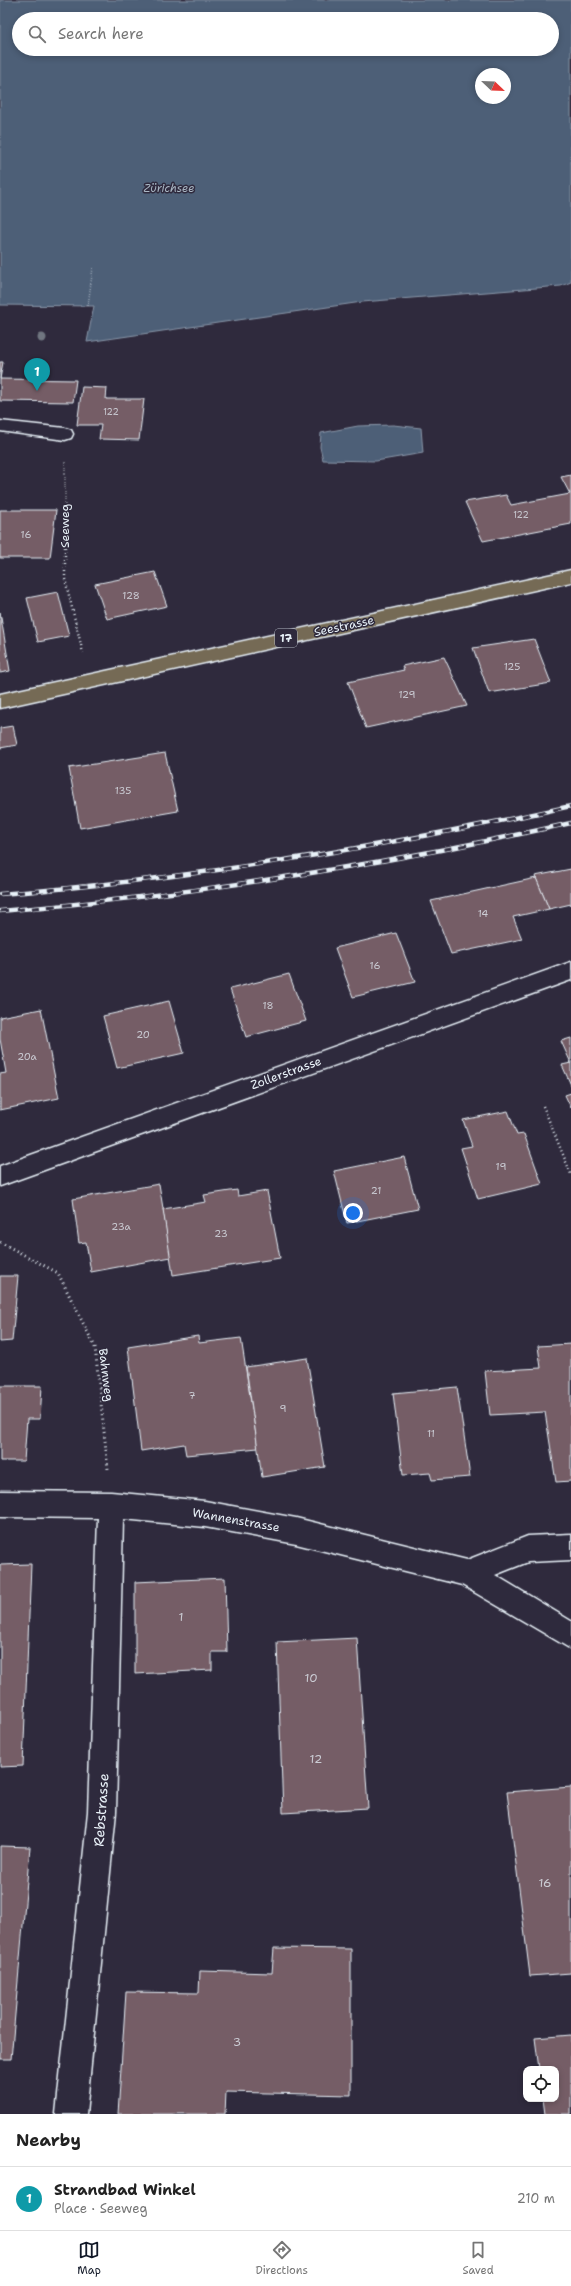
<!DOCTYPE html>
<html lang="en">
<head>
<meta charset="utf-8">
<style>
  body { margin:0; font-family:"Shantell Sans",sans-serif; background:#f2f2f2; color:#222 }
  .controls { position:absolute; right:12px; bottom:12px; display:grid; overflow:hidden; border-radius:8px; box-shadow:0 2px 6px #0003 }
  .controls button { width:36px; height:36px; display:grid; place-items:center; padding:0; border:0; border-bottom:1px solid #e0e0e0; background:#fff; color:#222; font:20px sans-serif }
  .compass { position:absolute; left:475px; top:68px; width:36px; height:36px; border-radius:50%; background:#fff; box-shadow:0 2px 6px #0003; rotate:113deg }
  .you { position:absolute; left:353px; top:1213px; width:14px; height:14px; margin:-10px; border:3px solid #fff; border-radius:50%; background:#1a73e8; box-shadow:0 0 0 6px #1a73e833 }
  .badge { display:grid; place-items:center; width:26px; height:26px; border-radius:50%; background:#111827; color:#fff; font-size:13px; font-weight:700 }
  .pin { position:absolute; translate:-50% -33px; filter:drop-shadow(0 1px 2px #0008) }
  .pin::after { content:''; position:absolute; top:21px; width:14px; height:12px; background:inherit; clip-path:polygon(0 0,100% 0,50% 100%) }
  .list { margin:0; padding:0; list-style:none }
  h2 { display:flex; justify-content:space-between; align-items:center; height:52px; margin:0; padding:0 16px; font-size:17px }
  h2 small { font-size:13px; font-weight:400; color:#767676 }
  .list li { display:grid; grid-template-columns:26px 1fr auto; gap:12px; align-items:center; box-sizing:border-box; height:64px; padding:0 16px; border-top:1px solid #e0e0e0 }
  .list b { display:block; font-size:15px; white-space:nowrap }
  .list p { margin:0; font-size:13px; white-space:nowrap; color:#767676 }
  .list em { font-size:13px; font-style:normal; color:#767676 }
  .icon { flex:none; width:22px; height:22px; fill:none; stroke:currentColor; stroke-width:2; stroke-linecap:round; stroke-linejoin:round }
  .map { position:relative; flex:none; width:571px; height:2114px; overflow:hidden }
  .search { position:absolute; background:#fff; box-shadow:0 2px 6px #0003; left:12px; right:12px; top:12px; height:44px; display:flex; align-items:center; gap:10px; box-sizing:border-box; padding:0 14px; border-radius:22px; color:#767676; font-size:15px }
  .sheet { height:116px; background:#fff }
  nav { display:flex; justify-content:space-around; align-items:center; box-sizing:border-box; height:56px; border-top:1px solid #e0e0e0; background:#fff; font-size:11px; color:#767676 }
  nav a { display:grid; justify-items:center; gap:2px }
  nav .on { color:#111827 }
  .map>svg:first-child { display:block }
</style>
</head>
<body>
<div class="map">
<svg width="571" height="2114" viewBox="0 0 571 2114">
  <rect width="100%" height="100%" fill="#2f2a3d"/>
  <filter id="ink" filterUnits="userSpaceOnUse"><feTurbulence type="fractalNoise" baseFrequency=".025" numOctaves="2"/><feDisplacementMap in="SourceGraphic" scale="8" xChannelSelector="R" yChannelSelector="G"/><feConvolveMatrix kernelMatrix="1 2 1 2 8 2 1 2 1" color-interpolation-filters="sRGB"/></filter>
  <g filter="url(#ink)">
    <g fill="#4d5f77" stroke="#8b99ab" fill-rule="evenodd">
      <path d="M0,0H571V282L561,286L362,302L87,342L94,306L0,305ZM19,19H552V49H19ZM481,74H505V98H481Z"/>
      <polygon points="393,425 421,428 423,453 376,461 323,460 320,447 321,433 358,426"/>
    </g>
    <g fill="#755d66" stroke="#e8f1f8">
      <polygon points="0,362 3,362 0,379 76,380 73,402 0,401"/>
      <polygon points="82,387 107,388 106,399 144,399 139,440 99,439 101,425 77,425"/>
      <polygon points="571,475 571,524 483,541 465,502 506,495 511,505 570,494 561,477"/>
      <polygon points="0,510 56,510 50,558 0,558"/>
      <polygon points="155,572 167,606 107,619 95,584"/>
      <polygon points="58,592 69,636 38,642 27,598"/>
      <polygon points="0,612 10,671 0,673"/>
      <polygon points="534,639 551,683 489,693 473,648"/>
      <polygon points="444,657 467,706 366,728 348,682 404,670 402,666"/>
      <polygon points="13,726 17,745 0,748 0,728"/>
      <polygon points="165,753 178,811 80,828 69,768"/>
      <polygon points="571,869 571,904 549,909 535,876"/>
      <polygon points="536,878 549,909 513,917 522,939 451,954 431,901"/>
      <polygon points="396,933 415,982 353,997 335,948"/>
      <polygon points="289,974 306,1021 246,1037 230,989"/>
      <polygon points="169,1001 184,1053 117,1068 103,1016"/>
      <polygon points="41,1009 59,1098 0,1110 0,1074 6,1073 0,1039 0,1017"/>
      <polygon points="571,1038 571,1085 562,1065 571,1063 561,1041"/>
      <polygon points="571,1093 571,1108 565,1095"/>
      <polygon points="508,1111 517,1135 524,1134 542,1184 478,1199 461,1148 472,1146 463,1120"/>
      <polygon points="404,1157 418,1209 347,1223 334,1171"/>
      <polygon points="159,1184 171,1257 91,1272 86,1242 79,1243 73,1199"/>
      <polygon points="237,1190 238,1196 267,1191 280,1258 173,1275 163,1209 206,1202 204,1195"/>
      <polygon points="0,1276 18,1276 12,1341 0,1342"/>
      <polygon points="198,1336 199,1343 241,1338 258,1448 186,1455 184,1444 141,1451 128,1347"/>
      <polygon points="571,1344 571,1481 556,1482 545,1412 490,1415 485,1371 541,1368 538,1346"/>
      <polygon points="307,1358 325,1467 262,1477 246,1367"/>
      <polygon points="0,1386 42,1386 40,1419 27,1419 24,1461 0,1461"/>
      <polygon points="457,1387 470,1477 432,1480 430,1473 403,1475 393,1393"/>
      <polygon points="31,1564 23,1766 0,1767 0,1565"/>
      <polygon points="225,1578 227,1652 212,1652 212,1670 135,1674 135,1582"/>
      <polygon points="357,1638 368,1808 283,1813 277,1642"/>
      <polygon points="571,1787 571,1973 530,1976 507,1792"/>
      <polygon points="0,1846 30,1847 11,2059 0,2059"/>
      <polygon points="274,1948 351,1949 351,2095 226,2092 225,2114 118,2114 126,1992 199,1993 200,1971 272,1973"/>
      <polygon points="571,2035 571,2114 545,2114 543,2099 556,2099 556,2069 539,2069 535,2038"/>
    </g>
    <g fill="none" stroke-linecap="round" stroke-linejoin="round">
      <defs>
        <g id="street">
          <polygon points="0,421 65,428 71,430 73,434 71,438 65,440 0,431"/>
          <polygon points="0,1491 111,1492 205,1501 296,1518 467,1560 528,1536 571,1534 571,1560 528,1562 495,1575 571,1621 571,1649 462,1585 296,1544 205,1527 123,1519 116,1812 86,2114 56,2114 88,1812 98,1518 0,1517"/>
        </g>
        <polygon id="secondary" points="571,962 571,980 0,1186 0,1166"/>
        <polygon id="primary" points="571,570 571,582 0,708 0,694"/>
      </defs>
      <use href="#street" stroke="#e8f1f8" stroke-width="3"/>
      <use href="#secondary" stroke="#e8f1f8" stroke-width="3"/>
      <use href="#primary" stroke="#e8f1f8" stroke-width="3"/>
      <g stroke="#e8f1f8" stroke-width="1.5" stroke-dasharray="0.5 2" stroke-linecap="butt">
        <polyline points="88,306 93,267"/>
        <polyline points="65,462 65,520"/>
      </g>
      <g stroke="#e8f1f8" stroke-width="2.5" stroke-dasharray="1 3" stroke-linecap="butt">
        <polyline points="65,519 65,579 83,653"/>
        <polyline points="543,1106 571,1174"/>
      </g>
      <polyline stroke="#e8f1f8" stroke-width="3" stroke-dasharray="1 3.5" stroke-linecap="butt" points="0,1242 58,1273 95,1347 108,1469"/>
      <use href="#street" fill="#2f2a3d" fill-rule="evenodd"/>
      <use href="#secondary" fill="#2f2a3d" fill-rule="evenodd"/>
      <use href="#primary" fill="#756a55" fill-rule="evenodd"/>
      <defs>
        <g id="rail">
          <path d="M0,894C192,879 383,847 571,806"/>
          <path d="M0,911C193,895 382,865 571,823"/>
        </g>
      </defs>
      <use href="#rail" stroke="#e8f1f8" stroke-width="4.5"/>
      <use href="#rail" stroke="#2f2a3d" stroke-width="3" stroke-dasharray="8" stroke-linecap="butt"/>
    </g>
    <circle fill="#707680" cx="42" cy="338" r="4.5"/>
  </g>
  <g text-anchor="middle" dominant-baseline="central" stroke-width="3" stroke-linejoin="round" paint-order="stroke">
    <g font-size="9" fill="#cbccd4">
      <text x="111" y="412">122</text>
      <text x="521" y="515">122</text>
    </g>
    <g font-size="10" fill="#cbccd4">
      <text x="26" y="534">16</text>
      <text x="131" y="595">128</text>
      <text x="512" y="666">125</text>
      <text x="407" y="694">129</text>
      <text x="123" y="790">135</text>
      <text x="483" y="913">14</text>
      <text x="375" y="965">16</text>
      <text x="268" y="1005">18</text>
      <text x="143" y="1034">20</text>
      <text x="27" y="1056">20a</text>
      <text x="501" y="1166">19</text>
      <text x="376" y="1190">21</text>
      <text x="121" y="1226">23a</text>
      <text x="221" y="1233">23</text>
      <text x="192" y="1395">7</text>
      <text x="283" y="1408">9</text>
      <text x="431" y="1433">11</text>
    </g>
    <g font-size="11" font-style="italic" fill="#aab7c4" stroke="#2f2a3d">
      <text x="169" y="188">Zürichsee</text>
    </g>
    <rect fill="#2f2a3d" stroke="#b0b5c0" stroke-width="1" x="275" y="629" width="22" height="18" rx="3"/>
    <g font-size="11" font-weight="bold" fill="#e8f1f8">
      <text x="286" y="638">17</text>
    </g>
    <g font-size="12" fill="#e8f1f8" stroke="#2f2a3d">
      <text transform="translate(65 526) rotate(-90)">Seeweg</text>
      <text transform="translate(344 626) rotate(-12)">Seestrasse</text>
      <text transform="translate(286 1073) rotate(-20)">Zollerstrasse</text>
      <text transform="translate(106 1375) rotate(83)">Bahnweg</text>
      <text transform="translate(236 1520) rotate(10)">Wannenstrasse</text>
    </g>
    <g font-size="12" fill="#cbccd4">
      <text x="181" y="1617">1</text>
      <text x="311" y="1678">10</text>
      <text x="316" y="1759">12</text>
      <text x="545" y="1883">16</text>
      <text x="237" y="2042">3</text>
    </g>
    <g font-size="14" fill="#e8f1f8" stroke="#2f2a3d">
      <text transform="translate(101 1810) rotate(-86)">Rebstrasse</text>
    </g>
  </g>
</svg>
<div class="controls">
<button><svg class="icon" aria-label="locate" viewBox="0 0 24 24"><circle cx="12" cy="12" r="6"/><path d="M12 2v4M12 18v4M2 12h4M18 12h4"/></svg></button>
</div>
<svg class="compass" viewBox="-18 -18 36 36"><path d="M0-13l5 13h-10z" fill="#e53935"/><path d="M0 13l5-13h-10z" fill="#767676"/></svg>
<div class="you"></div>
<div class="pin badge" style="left:37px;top:391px;background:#0f9aa8">1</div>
<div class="search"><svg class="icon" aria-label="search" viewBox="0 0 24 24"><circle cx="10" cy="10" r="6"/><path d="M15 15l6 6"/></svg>Search here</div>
</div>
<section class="sheet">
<h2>Nearby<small></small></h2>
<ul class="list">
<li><span class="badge" style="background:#0f9aa8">1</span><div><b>Strandbad Winkel</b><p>Place · Seeweg</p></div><em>210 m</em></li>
</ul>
</section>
<nav>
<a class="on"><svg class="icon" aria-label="map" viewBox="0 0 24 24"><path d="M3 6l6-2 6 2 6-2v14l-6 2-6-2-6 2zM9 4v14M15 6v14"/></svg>Map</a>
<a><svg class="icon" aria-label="directions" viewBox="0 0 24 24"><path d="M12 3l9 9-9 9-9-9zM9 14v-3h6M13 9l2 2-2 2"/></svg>Directions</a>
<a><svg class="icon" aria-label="saved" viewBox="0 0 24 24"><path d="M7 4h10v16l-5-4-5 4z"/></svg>Saved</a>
</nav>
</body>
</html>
